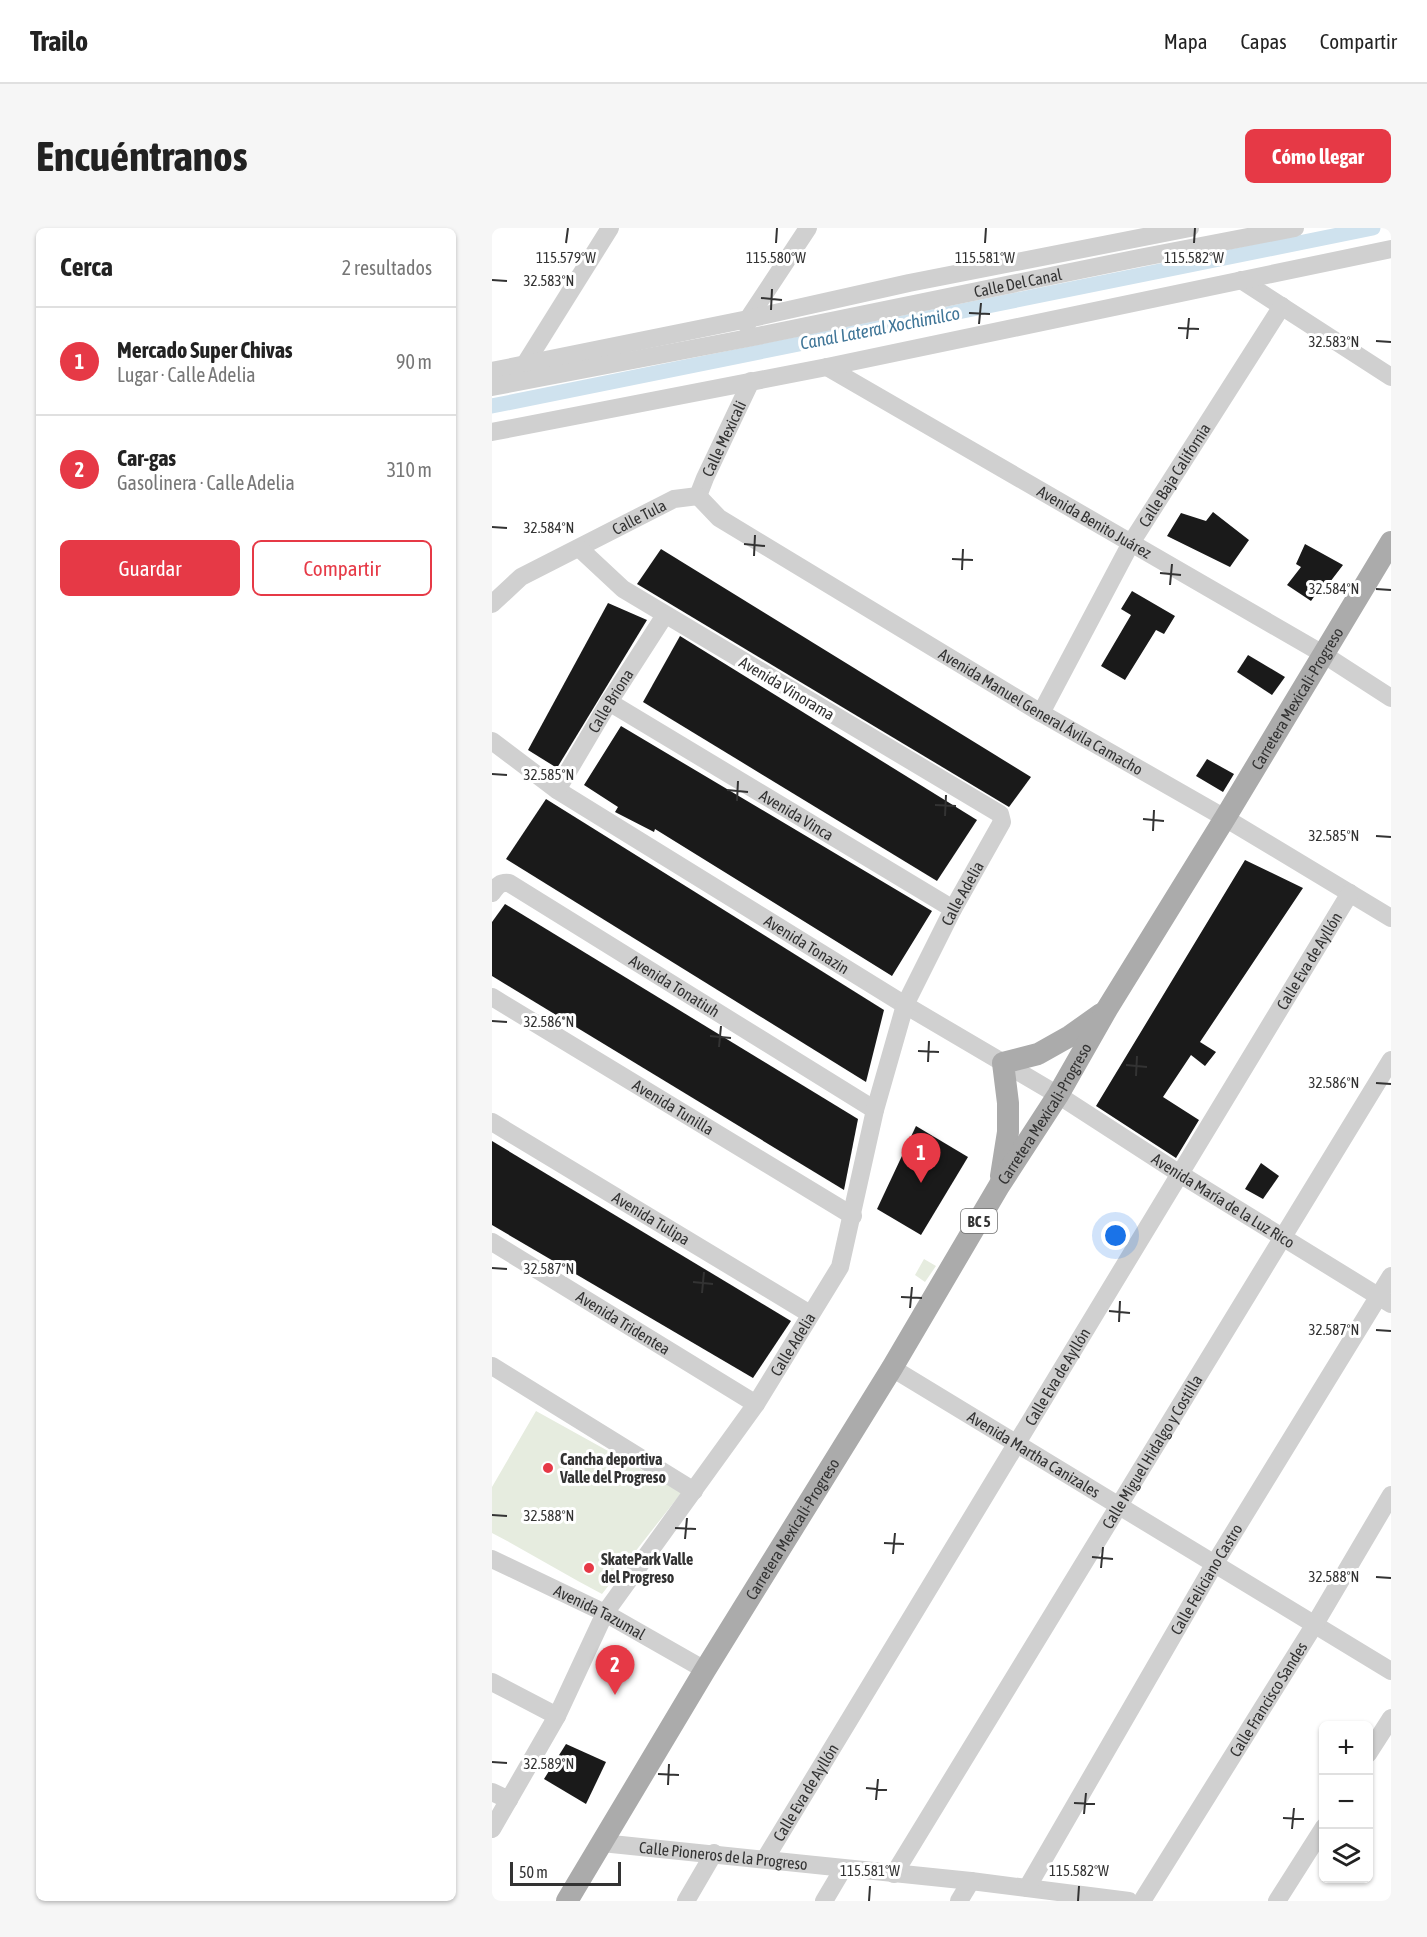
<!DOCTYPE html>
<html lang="es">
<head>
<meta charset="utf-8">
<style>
  body { margin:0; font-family:"Asap Condensed",sans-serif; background:#f6f6f6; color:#222 }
  .controls { position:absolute; right:18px; bottom:18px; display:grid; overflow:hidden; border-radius:9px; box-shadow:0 2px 4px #0004 }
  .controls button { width:54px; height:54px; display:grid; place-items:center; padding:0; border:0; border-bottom:2px solid #e0e0e0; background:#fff; color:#222; font:30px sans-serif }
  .scale { position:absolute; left:18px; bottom:15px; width:111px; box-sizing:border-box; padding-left:6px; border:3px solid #333; border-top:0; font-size:16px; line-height:21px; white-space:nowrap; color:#333; -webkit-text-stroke:4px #fff; paint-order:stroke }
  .you { position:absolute; left:624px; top:1008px; width:21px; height:21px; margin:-15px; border:4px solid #fff; border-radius:50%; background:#1a73e8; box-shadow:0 0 0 9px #1a73e833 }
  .badge { display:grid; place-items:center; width:39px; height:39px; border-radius:50%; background:#e63946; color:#fff; font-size:20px; font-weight:700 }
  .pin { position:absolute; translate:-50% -50px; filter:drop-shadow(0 2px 3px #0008) }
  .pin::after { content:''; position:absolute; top:32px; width:21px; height:18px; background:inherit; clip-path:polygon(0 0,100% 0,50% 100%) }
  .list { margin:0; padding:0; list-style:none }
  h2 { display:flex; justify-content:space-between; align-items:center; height:78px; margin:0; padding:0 24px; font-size:26px }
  h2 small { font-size:20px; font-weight:400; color:#767676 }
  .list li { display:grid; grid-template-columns:39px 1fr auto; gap:18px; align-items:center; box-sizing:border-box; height:108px; padding:0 24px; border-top:2px solid #e0e0e0 }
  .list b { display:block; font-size:22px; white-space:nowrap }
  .list p { margin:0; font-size:20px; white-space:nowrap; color:#767676 }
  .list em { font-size:20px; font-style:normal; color:#767676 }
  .actions { display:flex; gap:12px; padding:18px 24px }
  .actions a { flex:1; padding:14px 0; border:2px solid #e63946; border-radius:9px; text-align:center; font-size:21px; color:#e63946 }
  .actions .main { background:#e63946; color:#fff }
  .icon { flex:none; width:33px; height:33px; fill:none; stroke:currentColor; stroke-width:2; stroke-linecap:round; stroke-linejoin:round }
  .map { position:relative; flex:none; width:899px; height:1673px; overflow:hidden; border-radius:9px }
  header { display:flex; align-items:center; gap:36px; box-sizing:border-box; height:84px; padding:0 30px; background:#fff; border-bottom:2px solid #e0e0e0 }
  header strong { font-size:28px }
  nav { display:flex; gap:33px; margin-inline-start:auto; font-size:21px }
  .intro { display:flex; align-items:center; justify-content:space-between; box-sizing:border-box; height:144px; padding:0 36px }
  h1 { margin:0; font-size:42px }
  .button { padding:15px 27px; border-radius:9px; background:#e63946; color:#fff; font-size:21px; font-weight:700 }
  main { display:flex; gap:36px; padding:0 36px }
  aside { flex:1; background:#fff; border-radius:9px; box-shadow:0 2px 4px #0004 }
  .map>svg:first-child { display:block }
</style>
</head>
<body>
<header>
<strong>Trailo</strong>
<nav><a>Mapa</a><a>Capas</a><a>Compartir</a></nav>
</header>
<div class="intro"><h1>Encuéntranos</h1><a class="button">Cómo llegar</a></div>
<main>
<aside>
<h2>Cerca<small>2 resultados</small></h2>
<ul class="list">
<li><span class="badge">1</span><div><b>Mercado Super Chivas</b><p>Lugar · Calle Adelia</p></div><em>90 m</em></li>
<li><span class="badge">2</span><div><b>Car-gas</b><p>Gasolinera · Calle Adelia</p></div><em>310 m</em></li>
</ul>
<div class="actions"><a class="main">Guardar</a><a>Compartir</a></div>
</aside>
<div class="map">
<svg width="899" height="1673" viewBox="0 0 899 1673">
  <rect width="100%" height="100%" fill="#fff"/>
  <g fill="#e6ecdf">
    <polygon points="432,1031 444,1038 433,1054 423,1047"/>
    <path d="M44,1183L190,1264L110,1366C73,1347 37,1324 0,1305V1259Z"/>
  </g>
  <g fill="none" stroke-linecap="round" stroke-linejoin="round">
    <polyline stroke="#cfe2ee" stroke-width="15" points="0,178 881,0"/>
  </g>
  <g fill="#1a1a1a">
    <polygon points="721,284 757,312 738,339 675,308 689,285 714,293"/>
    <polygon points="813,316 851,337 838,354 834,352 819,373 795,357 809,339 804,336"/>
    <polygon points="169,321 539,549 517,579 145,356"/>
    <polygon points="640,363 683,388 672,406 664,402 633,452 609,438 639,387 629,381"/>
    <polygon points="116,375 155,392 65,540 36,522"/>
    <polygon points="188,408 485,592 445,653 151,474"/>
    <polygon points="756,427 793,449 780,467 745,444"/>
    <polygon points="129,498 440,683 400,748 163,601 162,604 123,584 126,579 92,557"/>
    <polygon points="715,531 742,546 731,564 704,548"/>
    <polygon points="54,571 392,782 374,854 14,631"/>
    <polygon points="753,632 811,660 708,814 724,824 713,838 699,827 671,869 707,892 684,930 604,878"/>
    <polygon points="13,676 366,891 352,962 0,748 0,694"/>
    <polygon points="424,898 476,929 429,1007 385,981"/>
    <polygon points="0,913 299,1093 261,1150 0,997"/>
    <polygon points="769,935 787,948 771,971 753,961"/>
    <polygon points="74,1516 114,1534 94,1576 52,1551"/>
  </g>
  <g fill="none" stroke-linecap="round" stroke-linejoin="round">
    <g stroke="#d0d0d0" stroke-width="18">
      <polyline points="749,52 899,149"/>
      <polyline points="255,97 256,91 316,0"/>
      <path id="s1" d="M335,139L831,426L899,470"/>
      <polyline points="32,142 33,136 118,0"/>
      <polyline points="0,143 256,91 417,55 698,0"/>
      <path id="s2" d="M0,159L251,111L647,30L803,0"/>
      <polyline points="0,204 335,139 899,21"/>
      <path id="s3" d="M206,268L227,290L549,485L733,590L899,690"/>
      <path id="s4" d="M206,268L213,250L259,153"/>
      <path id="s5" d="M0,376L29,349L182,271L206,268"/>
      <path id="s6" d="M117,474L461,681"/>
      <path id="s7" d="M549,485L639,315L790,78"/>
      <path id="s8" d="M0,513L65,562L413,777L566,867L688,946L899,1076"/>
      <path id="s9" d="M65,562L117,474L173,387"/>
      <path id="s10" d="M0,665C5,658 8,654 17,655L383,882"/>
      <path id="s11" d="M0,769L361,988"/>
      <path id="s12" d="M0,894L318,1086"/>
      <path id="s13" d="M0,1014L264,1176"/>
      <polyline points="0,1138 202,1263"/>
      <path id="s14" d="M400,1140L899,1443"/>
      <path id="s15" d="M0,1331L113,1385L213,1442"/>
      <polyline points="0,1454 65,1488"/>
      <polyline points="876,1526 899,1490"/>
      <polyline points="0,1564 17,1572"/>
      <path id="s16" d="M0,1601L65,1488L113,1385L264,1176L348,1039L383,882L413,777L461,681L510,594L508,586L131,361L87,320"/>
      <path id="s17" d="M110,1615L479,1653L637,1673"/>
      <path id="s18" d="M273,1631L858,665"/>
      <path id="s19" d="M402,1646L899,832"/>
      <path id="s20" d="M535,1660L723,1335L899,1048"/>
      <polyline points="194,1673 222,1625"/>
      <polyline points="332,1673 351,1641"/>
      <polyline points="467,1673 479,1653"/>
      <path id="s21" d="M650,1673L823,1396L899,1267"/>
      <polyline points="785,1673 832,1599"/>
    </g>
    <g stroke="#ababab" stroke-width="22">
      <polyline points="509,948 516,904 516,875 511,835 546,826 578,808 609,786"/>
      <path id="s22" d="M75,1673L213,1442L400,1140L507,958L566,867L615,781L733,590L899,314"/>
    </g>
  </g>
  <path fill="none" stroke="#333" stroke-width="2" d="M74,15L76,0M284,15L285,0M493,15L494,0M702,15L703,0M0,52L15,53M269,70L290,72M279,82L280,61M477,85L498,86M487,96L489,75M686,100L707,101M695,111L697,90M884,113L899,114M0,299L15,300M252,316L273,318M262,328L263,307M460,331L481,332M470,342L471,321M668,345L689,347M678,357L680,336M884,361L899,362M0,546L15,547M235,562L256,564M245,573L246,553M443,577L464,578M453,588L454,567M651,591L672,593M661,603L662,582M884,608L899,609M0,793L15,794M218,808L239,810M227,819L229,798M426,823L447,824M436,834L437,813M634,837L655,839M644,848L645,828M884,855L899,856M0,1040L15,1041M201,1054L221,1056M210,1065L212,1044M409,1069L430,1070M418,1080L420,1059M617,1083L638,1085M627,1094L628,1073M884,1102L899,1103M0,1287L15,1288M183,1300L204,1301M193,1311L195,1290M392,1315L412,1316M401,1326L403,1305M600,1329L621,1331M609,1340L611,1319M884,1349L899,1350M0,1534L15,1535M166,1546L187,1547M176,1557L177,1536M374,1560L395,1562M384,1572L386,1551M582,1575L603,1576M592,1586L594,1565M791,1590L812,1591M800,1601L802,1580M377,1673L378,1658M586,1673L587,1658"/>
  <g fill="#e63946" stroke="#fff" stroke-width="2">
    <circle cx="56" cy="1240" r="6"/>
    <circle cx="97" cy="1340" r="6"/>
  </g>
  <g text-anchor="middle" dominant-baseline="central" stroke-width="6" stroke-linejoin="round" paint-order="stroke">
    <rect fill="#fff" stroke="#707070" stroke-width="1.5" x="469" y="981" width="36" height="24" rx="4.5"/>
    <g font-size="15" font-weight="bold" fill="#333">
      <text x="487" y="993">BC 5</text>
    </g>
    <g font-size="16" fill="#333" stroke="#fff">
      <text stroke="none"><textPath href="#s2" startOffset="536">Calle Del Canal</textPath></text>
      <text stroke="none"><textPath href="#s4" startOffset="63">Calle Mexicali</textPath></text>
      <text stroke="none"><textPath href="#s7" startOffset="273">Calle Baja California</textPath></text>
      <text stroke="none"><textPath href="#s5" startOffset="172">Calle Tula</textPath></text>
      <text stroke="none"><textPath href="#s1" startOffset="309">Avenida Benito Juárez</textPath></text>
      <text transform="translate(295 460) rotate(31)">Avenida Vinorama</text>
      <text stroke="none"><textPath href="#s22" startOffset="1407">Carretera Mexicali-Progreso</textPath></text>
      <text stroke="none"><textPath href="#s9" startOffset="104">Calle Briona</textPath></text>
      <text stroke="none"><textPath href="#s3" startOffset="406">Avenida Manuel General Ávila Camacho</textPath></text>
      <text stroke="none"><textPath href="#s6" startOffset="219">Avenida Vinca</textPath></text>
      <text stroke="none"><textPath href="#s16" startOffset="1058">Calle Adelia</textPath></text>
      <text stroke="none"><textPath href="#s8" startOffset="375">Avenida Tonazin</textPath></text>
      <text stroke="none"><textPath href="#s18" startOffset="1050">Calle Eva de Ayllón</textPath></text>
      <text stroke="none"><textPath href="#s10" startOffset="216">Avenida Tonatiuh</textPath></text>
      <text stroke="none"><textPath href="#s11" startOffset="212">Avenida Tunilla</textPath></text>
      <text stroke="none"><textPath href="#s22" startOffset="921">Carretera Mexicali-Progreso</textPath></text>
      <text stroke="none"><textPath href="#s8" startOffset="864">Avenida María de la Luz Rico</textPath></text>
      <text stroke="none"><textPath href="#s12" startOffset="186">Avenida Tulipa</textPath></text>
      <text stroke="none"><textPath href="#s13" startOffset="154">Avenida Tridentea</textPath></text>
      <text stroke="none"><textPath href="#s16" startOffset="572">Calle Adelia</textPath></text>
      <text stroke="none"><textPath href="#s18" startOffset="564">Calle Eva de Ayllón</textPath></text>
      <text stroke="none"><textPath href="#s19" startOffset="495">Calle Miguel Hidalgo y Costilla</textPath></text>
      <text stroke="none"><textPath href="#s14" startOffset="166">Avenida Martha Canizales</textPath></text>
      <text stroke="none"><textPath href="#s22" startOffset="435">Carretera Mexicali-Progreso</textPath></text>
      <text stroke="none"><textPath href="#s20" startOffset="357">Calle Feliciano Castro</textPath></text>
      <text stroke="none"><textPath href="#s15" startOffset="120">Avenida Tazumal</textPath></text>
      <text stroke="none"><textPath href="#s21" startOffset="238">Calle Francisco Sandes</textPath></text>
      <text stroke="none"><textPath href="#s18" startOffset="78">Calle Eva de Ayllón</textPath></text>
      <text stroke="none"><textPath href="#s17" startOffset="122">Calle Pioneros de la Progreso</textPath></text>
    </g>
    <g font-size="16" font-weight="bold" fill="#333" stroke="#fff" text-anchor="start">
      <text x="68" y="1231">Cancha deportiva<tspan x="68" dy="18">Valle del Progreso</tspan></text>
      <text x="109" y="1331">SkatePark Valle<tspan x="109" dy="18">del Progreso</tspan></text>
    </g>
    <g font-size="18" font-style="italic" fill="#3f7597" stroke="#fff">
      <text transform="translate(388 100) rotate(-11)">Canal Lateral Xochimilco</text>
    </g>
  </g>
  <g font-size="15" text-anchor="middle" fill="#333" stroke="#fff" stroke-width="6" stroke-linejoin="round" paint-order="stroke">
    <text x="74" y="35">115.579°W</text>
    <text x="284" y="35">115.580°W</text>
    <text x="493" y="35">115.581°W</text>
    <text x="702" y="35">115.582°W</text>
    <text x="57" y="58">32.583°N</text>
    <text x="842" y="119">32.583°N</text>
    <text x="57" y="305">32.584°N</text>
    <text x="842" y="366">32.584°N</text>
    <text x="57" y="552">32.585°N</text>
    <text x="842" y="613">32.585°N</text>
    <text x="57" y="799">32.586°N</text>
    <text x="842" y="860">32.586°N</text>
    <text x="57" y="1046">32.587°N</text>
    <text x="842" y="1107">32.587°N</text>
    <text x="57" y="1293">32.588°N</text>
    <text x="842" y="1354">32.588°N</text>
    <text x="57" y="1541">32.589°N</text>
    <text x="378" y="1648">115.581°W</text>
    <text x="587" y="1648">115.582°W</text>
  </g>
</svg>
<div class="controls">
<button>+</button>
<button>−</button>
<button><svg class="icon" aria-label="layers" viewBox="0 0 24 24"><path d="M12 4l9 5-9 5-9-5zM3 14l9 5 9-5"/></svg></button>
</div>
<div class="scale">50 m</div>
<div class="you"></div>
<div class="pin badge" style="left:429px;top:955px">1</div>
<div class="pin badge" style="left:123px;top:1467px">2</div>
</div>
</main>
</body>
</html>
